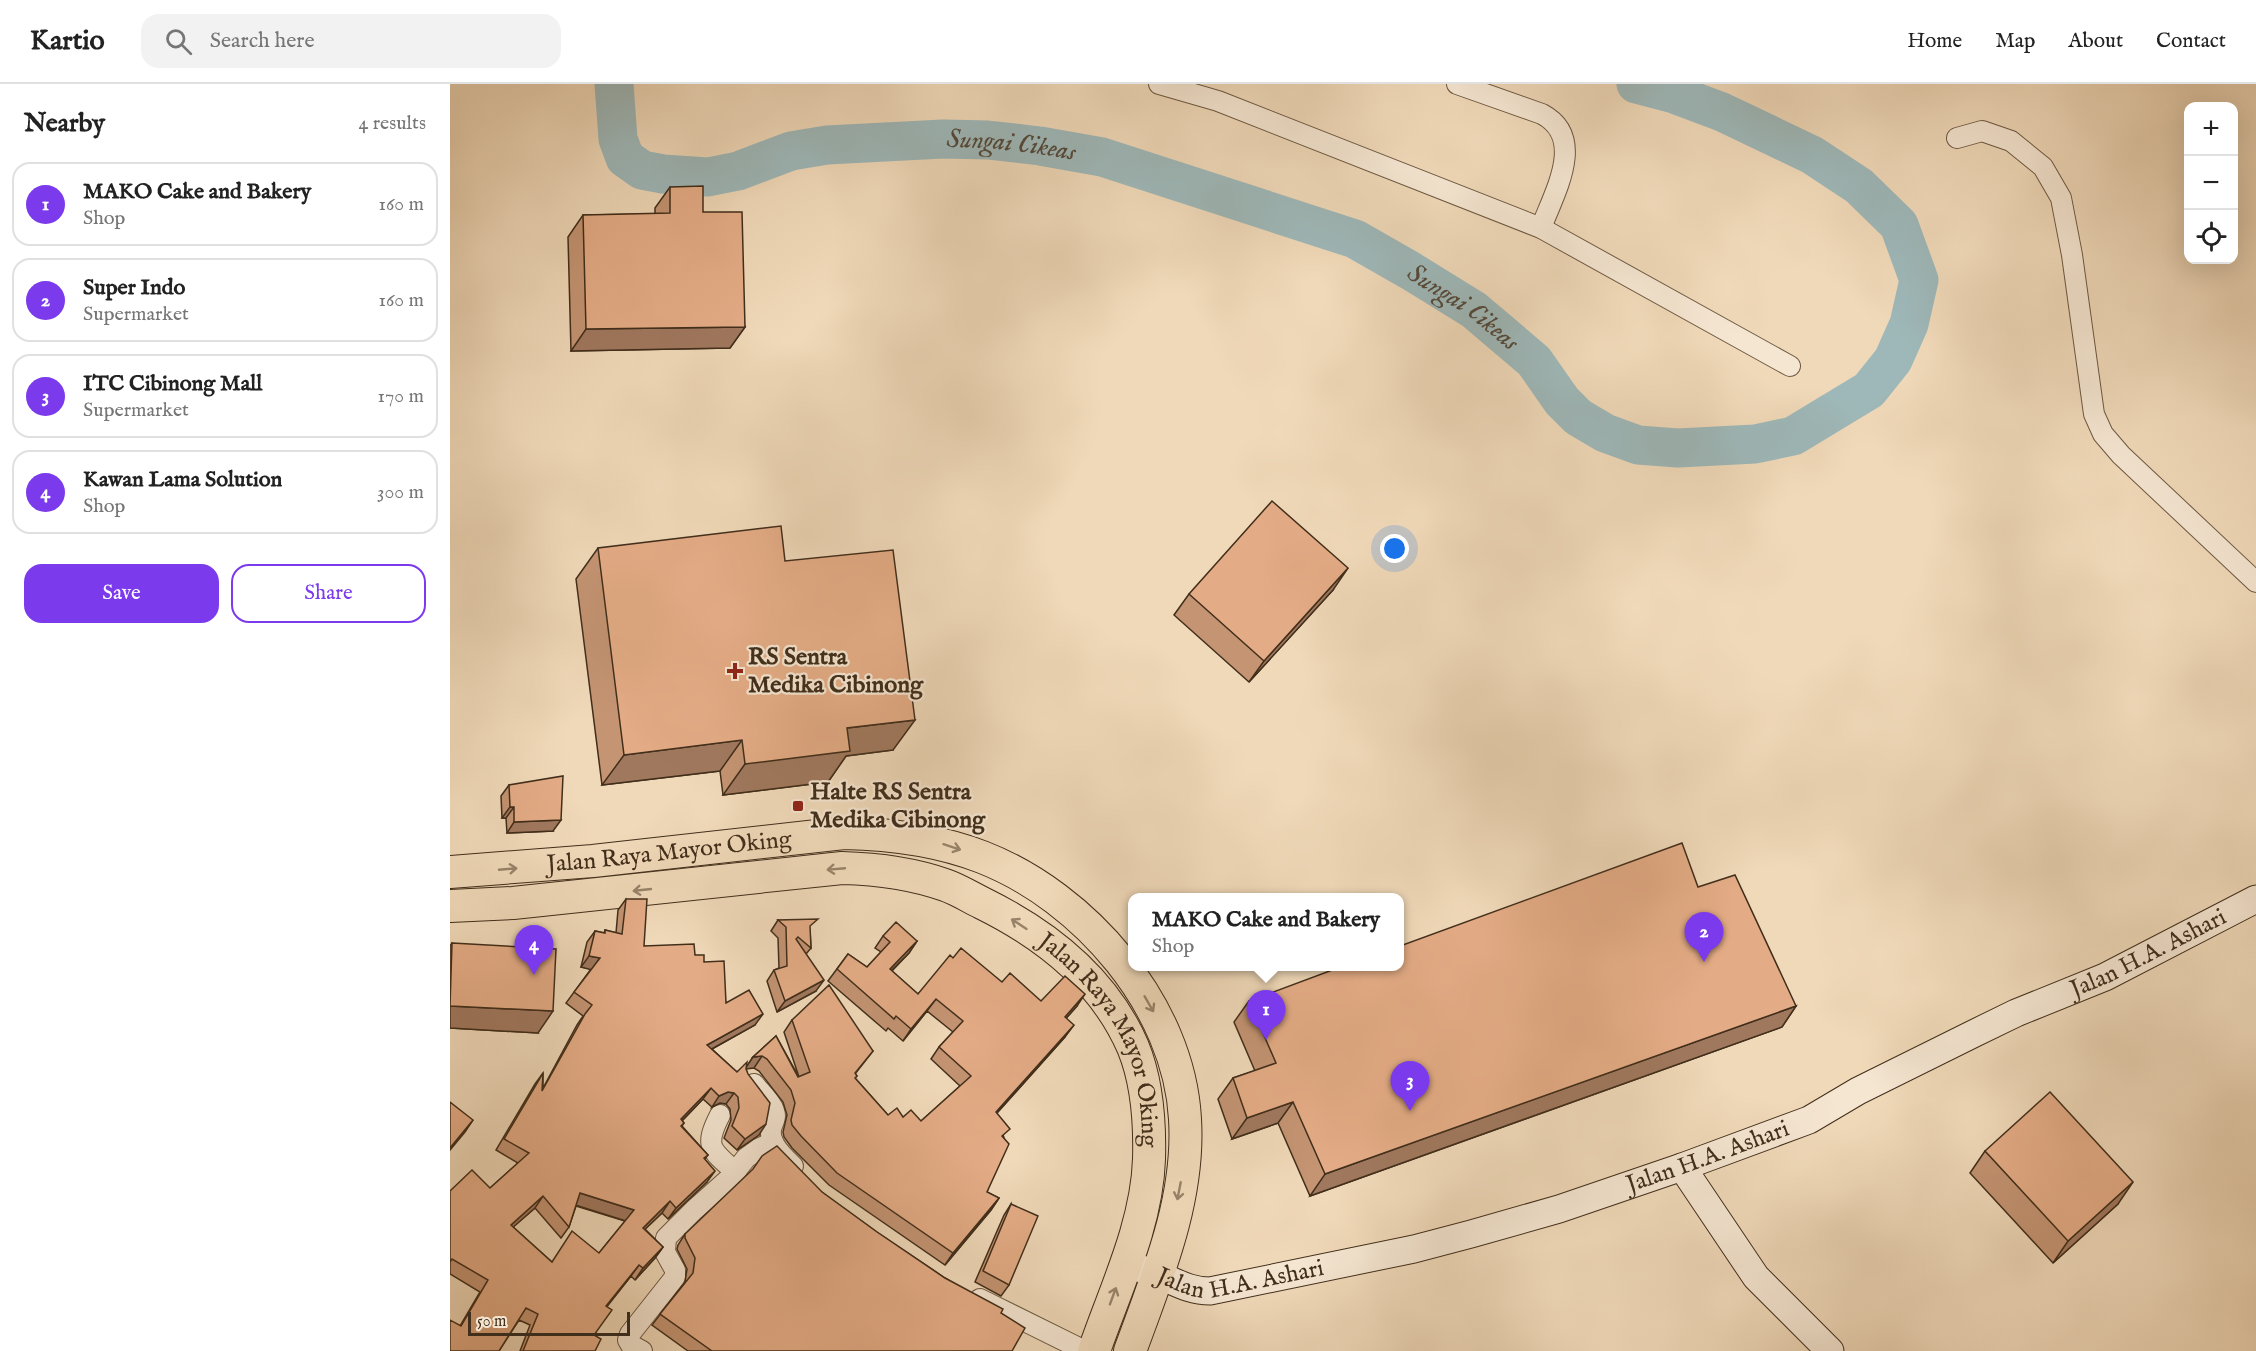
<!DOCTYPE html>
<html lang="en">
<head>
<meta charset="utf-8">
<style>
  body { margin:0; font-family:"IM FELL English",serif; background:#f2f2f2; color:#222 }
  .controls { position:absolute; right:18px; top:18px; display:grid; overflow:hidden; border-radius:12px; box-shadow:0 6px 24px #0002 }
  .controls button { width:54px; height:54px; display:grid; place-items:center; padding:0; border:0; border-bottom:2px solid #e0e0e0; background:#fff; color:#222; font:30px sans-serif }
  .scale { position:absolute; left:18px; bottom:15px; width:162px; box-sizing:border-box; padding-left:6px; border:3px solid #412e1b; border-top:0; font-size:16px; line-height:21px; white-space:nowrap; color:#412e1b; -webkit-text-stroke:4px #f5e6d2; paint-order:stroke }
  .you { position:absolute; left:945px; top:465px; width:21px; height:21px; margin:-15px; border:4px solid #fff; border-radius:50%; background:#1a73e8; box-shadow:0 0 0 9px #1a73e833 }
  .badge { display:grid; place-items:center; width:39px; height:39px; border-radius:50%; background:#7c3aed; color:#fff; font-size:20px; font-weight:700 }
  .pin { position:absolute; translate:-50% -50px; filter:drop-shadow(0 2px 3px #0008) }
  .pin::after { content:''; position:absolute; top:32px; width:21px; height:18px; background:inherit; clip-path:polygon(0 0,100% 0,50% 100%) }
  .popup { position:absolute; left:678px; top:809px; width:276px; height:78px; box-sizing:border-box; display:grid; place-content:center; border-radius:12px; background:#fff; filter:drop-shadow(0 2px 4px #0005); font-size:20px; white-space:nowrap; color:#767676 }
  .popup b { font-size:22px; color:#222 }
  .popup::after { content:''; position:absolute; left:50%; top:100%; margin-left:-12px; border:12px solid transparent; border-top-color:#fff }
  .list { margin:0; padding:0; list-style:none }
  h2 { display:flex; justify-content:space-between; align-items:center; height:78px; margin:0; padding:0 24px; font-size:26px }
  h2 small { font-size:20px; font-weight:400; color:#767676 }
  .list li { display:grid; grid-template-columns:39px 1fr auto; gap:18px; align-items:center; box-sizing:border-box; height:84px; margin:0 12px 12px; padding:0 12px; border:2px solid #e0e0e0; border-radius:18px }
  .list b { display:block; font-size:22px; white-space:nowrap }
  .list p { margin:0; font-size:20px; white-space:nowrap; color:#767676 }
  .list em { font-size:20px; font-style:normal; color:#767676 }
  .actions { display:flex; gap:12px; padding:18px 24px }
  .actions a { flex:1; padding:14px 0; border:2px solid #7c3aed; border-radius:18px; text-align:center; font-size:21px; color:#7c3aed }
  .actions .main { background:#7c3aed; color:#fff }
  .icon { flex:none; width:33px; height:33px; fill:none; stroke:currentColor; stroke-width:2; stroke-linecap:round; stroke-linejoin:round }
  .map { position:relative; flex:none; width:1806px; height:1267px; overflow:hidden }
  header { display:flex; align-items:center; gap:36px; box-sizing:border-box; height:84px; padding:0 30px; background:#fff; border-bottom:2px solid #e0e0e0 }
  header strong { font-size:28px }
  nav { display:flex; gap:33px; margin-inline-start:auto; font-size:21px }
  .search { width:420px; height:54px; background:#f2f2f2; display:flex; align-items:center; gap:15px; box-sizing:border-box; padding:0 21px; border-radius:18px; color:#767676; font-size:22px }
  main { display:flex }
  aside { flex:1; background:#fff }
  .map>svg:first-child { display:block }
</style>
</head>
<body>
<header>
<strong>Kartio</strong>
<div class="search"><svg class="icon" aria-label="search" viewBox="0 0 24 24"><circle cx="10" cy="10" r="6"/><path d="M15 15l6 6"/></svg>Search here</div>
<nav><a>Home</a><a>Map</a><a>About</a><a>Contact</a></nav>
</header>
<main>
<aside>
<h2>Nearby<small>4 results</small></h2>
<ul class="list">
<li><span class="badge">1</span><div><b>MAKO Cake and Bakery</b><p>Shop</p></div><em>160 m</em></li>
<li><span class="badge">2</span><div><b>Super Indo</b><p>Supermarket</p></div><em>160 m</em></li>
<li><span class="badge">3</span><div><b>ITC Cibinong Mall</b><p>Supermarket</p></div><em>170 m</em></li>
<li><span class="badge">4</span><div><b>Kawan Lama Solution</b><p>Shop</p></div><em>300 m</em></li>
</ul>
<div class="actions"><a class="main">Save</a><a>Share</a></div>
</aside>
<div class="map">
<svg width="1806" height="1267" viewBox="0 0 1806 1267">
  <rect width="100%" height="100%" fill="#f0d9b9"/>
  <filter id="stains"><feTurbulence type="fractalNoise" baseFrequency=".00333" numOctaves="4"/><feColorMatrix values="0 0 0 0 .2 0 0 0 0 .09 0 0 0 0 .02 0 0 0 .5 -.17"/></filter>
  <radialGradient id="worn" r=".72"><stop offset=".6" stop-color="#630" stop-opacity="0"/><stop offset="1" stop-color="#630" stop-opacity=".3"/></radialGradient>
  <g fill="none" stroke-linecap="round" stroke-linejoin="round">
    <path stroke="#9eb8b9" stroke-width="39" id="s1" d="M164,0L168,55L175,74L192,86L213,90L258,93L288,87L341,67L377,61L493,55L538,56L590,62L652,73L905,155L961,187L1024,226L1084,277L1112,317L1128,333L1155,349L1188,361L1228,364L1305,360L1343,352L1419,306L1443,276L1459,240L1469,196L1449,141L1409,102L1362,71L1272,28L1224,10L1186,0"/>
    <defs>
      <g id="street">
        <polyline points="709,0 768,17 1091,144 1340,282"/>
        <path d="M1007,0L1092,30C1137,54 1104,109 1091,144"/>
        <polyline points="1507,54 1532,47 1561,57 1593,83 1611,114 1622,171 1644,330 1653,350 1671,371 1806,498"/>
        <path d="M304,1000C311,1009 325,1021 325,1032C325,1037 321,1042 321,1046C319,1060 334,1073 343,1082"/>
        <path d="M270,1031C254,1062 260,1066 286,1088"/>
        <polyline points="530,1215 635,1267"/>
        <polyline points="192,1267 181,1261 178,1256 180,1250 225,1193 225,1186 215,1168 216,1154 244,1126 281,1093 296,1074 310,1064 323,1058"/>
      </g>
      <g id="secondary">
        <polyline points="1232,1083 1306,1193 1380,1267"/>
        <path id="s2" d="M675,1180C685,1183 696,1186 706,1190C726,1198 739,1207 760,1207L964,1165L1021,1150L1109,1125L1232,1083L1359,1036L1408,1007L1525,949L1566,929L1655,893L1806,815"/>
      </g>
      <g id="primary">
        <path id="s3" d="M0,788L143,777L394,749C441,750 488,756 532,773C635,813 729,922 735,1035C740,1115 707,1193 680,1267"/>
        <path id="s4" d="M0,822L63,819L392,784C427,785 461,789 495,801C507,805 520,813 532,819C595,850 654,896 683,963C697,997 700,1039 699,1075C697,1141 665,1206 644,1267"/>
      </g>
    </defs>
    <use href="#street" stroke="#6d5942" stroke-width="22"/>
    <use href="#secondary" stroke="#412e1b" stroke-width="29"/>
    <use href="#primary" stroke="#412e1b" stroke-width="34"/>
    <use href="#street" stroke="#f5e6d2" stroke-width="20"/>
    <use href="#secondary" stroke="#f5e6d2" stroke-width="27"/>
    <use href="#primary" stroke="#f0d9b9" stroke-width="32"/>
  </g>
  <g fill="#c49473" stroke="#412e1b" stroke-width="1.5" fill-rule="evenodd">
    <polygon points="220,103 253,128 295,243 280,264 121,267 118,153 133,131 205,130 205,124"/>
    <polygon points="148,464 335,477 443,666 396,672 378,698 273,711 270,687 152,701 126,495"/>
    <polygon points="883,506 799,598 724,531 739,510"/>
    <polygon points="59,701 103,747 57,749 56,734 52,734 51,712"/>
    <polygon points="1248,803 1346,922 1332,943 860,1112 828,1039 782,1055 768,1015 783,994 805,987 784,938 799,917"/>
    <path d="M176,815L194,862L245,871L254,878L276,919L305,941L262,965L287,988L297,982L303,973L326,952L349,993L334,948L342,936L423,967L405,990L407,992L405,994L438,1031L453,1033L471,1037L510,1002L481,975L489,963L503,948L477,927L453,957L438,944L436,947L378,897L398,870L417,883L431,868L425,864L433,852L467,857L459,869L442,887L468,910L503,874L591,917L627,922L616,934L615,953L547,1029L554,1054L537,1108L549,1114L541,1126L495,1181L379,1101L342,1064L334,1053L333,1048L337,1031L333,1018L309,987L304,984H296L309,1051L287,1066L274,1054L281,1036L280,1025L276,1020L270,1019L262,1023L253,1015L232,1037L234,1039L232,1042L258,1071L255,1075L257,1098L218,1135L212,1129L195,1145L213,1163L205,1174L185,1196L181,1192L156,1223L144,1251L145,1267H70L80,1241L69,1236L49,1267L10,1242L30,1208L0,1190V1107L40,1104L68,1079L46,1066L85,1000L93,989V1004L127,941L133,932L116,919L141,885L131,883L137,858L145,847L154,849L155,846L166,849L168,826ZM126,1122L175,1137L149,1169L102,1178L63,1143L85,1124L111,1154L119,1143Z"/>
    <polygon points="328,836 360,846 361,864 356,870 366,907 327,928 317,897 324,886 329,884 328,854 321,847"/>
    <polygon points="2,859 88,949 0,944 0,862"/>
    <polygon points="1535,1067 1668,1120 1603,1179 1520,1089"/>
    <polygon points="372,1108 427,1148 495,1194 551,1229 562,1267 238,1267 202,1241 235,1198 237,1185 227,1165 228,1161 235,1150"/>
    <polygon points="561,1120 559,1201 551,1212 525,1198 554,1131"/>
  </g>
  <g fill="#a0785e" stroke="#412e1b" stroke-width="1.5">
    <polygon points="295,243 280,264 121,267 136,245"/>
    <polygon points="898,484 883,506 799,598 814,577"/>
    <polygon points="465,636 443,666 396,672 378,698 273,711 295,680 397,644"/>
    <polygon points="292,656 270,687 152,701 174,671"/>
    <polygon points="60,723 64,723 56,734 52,734"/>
    <polygon points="111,736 103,747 57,749 64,738"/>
    <polygon points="467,857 459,869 431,897 440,885"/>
    <polygon points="139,872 150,874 142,886 131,883"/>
    <polygon points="374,896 366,907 327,928 335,917"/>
    <polygon points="635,910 627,922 607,945 615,933"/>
    <polygon points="486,915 477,927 453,957 461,945"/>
    <polygon points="0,922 103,927 88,949 0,944"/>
    <polygon points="1346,922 1332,943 860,1112 875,1090"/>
    <polygon points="313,930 305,941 249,972 257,961"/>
    <polygon points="624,941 615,953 537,1040 546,1028"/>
    <polygon points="312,972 304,984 295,985 303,973"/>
    <polygon points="261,1004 253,1015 223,1046 231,1035"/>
    <polygon points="278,1008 284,1009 276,1020 270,1019 262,1023 269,1012"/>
    <polygon points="843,1018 828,1039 782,1055 797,1034"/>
    <polygon points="23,1036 15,1048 0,1066 0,1064"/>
    <polygon points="316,1040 309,1051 287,1066 295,1055"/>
    <polygon points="265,1087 257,1098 218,1135 226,1124"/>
    <polygon points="1683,1098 1668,1120 1603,1179 1618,1157"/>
    <polygon points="130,1109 184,1126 176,1137 122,1120"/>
    <polygon points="93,1112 85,1124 53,1152 61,1141"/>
    <polygon points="549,1114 541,1126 495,1181 503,1169"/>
    <polygon points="220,1117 212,1129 185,1155 193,1144"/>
    <polygon points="213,1163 205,1174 185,1196 193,1184"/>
    <polygon points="189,1181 181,1192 148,1234 156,1222"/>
  </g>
  <g fill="#e4ac86" stroke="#412e1b" stroke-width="1.5" fill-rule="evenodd">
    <polygon points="253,102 253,128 292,128 295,243 136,245 133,131 220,129 220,103"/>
    <polygon points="822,417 898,484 814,577 739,510"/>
    <polygon points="331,442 335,477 443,466 465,636 397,644 400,667 295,680 292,656 174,671 148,464"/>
    <polygon points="113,692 111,736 64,738 64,723 60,723 59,701"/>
    <polygon points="1232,759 1248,803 1285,791 1346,922 875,1090 843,1018 797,1034 783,994 826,979 799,917 893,882 950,882 950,862"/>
    <path d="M176,815H197L194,862L244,860L245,871H254V878L274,877L276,919L299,906L313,930L257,961L287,988L297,978L296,985L298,990L320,1019L316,1040L295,1055L282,1042L289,1024L288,1013L284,1009L278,1008L269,1012L261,1004L231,1035L234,1039L231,1042L258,1071L254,1074L265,1087L226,1124L220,1117L193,1144L213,1163L193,1184L189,1181L156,1222L162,1226L144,1251L151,1255L145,1267H73L88,1230L76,1224L49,1267H0V1236L11,1242L38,1196L2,1175L0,1178V1107L22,1086L40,1104L79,1069L54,1055L93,989L92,1007L135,930L142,921L124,908L150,874L139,872L145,847L155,849V846L172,850ZM130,1109L184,1126L149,1169L122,1147L102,1178L61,1141L93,1112L119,1143Z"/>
    <polygon points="368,835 360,842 361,864 348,853 346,855 374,896 335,917 324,886 337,882 336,843 328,836"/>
    <polygon points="446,838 467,857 440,885 468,910 500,871 503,874 511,864 552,898 560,889 591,917 615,892 635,910 615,933 624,941 546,1028 560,1045 552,1052 559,1060 537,1108 549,1114 503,1169 387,1089 351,1052 342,1041 341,1036 345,1019 341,1006 317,975 312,972 303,973 326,952 348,993 360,988 342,936 379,901 423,967 405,989 407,992 405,994 438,1031 447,1024 453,1033 461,1026 471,1037 521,992 489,963 513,937 486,915 461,945 446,932 444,935 387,885 398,870 417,883 440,858 433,852"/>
    <polygon points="2,859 106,865 103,927 0,922"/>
    <polygon points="1600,1008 1683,1098 1618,1157 1535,1067"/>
    <polygon points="0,1018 23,1036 0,1064"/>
    <polygon points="327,1062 372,1108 427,1148 495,1194 553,1225 551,1229 575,1244 562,1267 262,1267 210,1230 243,1189 245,1174 235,1154 235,1150 303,1085 312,1072"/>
    <polygon points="561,1120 588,1132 559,1201 533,1187"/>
  </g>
  <defs><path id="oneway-shaft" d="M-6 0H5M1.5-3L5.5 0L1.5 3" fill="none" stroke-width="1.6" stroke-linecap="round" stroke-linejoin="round" transform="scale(1.5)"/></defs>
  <g stroke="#98846a">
    <use href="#oneway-shaft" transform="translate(502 763) rotate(18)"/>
    <use href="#oneway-shaft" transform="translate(58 785) rotate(-5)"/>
    <use href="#oneway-shaft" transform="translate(386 785) rotate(175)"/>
    <use href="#oneway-shaft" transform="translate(192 806) rotate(174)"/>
    <use href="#oneway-shaft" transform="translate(569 840) rotate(-147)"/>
    <use href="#oneway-shaft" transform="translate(699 920) rotate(60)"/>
    <use href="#oneway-shaft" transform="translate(729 1107) rotate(101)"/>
    <use href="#oneway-shaft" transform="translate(663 1212) rotate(-70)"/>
  </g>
  <g fill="#8f2418" stroke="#f5e6d2" stroke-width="2">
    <path d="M282 578h6v6h6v6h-6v6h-6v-6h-6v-6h6z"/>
    <rect x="342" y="716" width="12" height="12" rx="3"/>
  </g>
  <g text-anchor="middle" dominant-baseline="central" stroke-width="4.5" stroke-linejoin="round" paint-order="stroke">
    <g font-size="24" font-weight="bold" fill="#412e1b" stroke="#f5e6d2" text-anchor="start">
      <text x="298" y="573">RS Sentra<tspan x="298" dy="28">Medika Cibinong</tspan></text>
      <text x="360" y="708">Halte RS Sentra<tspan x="360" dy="28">Medika Cibinong</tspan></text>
    </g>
    <g font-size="24" fill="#412e1b" stroke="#f5e6d2">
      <text stroke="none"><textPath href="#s3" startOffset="220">Jalan Raya Mayor Oking</textPath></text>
      <text stroke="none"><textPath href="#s2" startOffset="1092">Jalan H.A. Ashari</textPath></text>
      <text stroke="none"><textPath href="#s4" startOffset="732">Jalan Raya Mayor Oking</textPath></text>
      <text stroke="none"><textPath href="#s2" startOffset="606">Jalan H.A. Ashari</textPath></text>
      <text stroke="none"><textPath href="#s2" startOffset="120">Jalan H.A. Ashari</textPath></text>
    </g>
    <g font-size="26" font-style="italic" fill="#544a3b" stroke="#f5e6d2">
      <text stroke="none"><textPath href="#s1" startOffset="471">Sungai Cikeas</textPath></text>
      <text stroke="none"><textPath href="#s1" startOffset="957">Sungai Cikeas</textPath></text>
    </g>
  </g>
  <rect width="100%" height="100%" filter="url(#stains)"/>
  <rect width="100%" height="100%" fill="url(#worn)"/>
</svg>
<div class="controls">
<button>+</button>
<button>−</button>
<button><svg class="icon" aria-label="locate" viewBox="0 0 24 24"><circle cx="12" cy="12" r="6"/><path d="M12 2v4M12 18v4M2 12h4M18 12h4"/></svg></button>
</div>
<div class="scale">50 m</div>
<div class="you"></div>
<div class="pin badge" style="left:816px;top:956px">1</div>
<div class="popup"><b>MAKO Cake and Bakery</b>Shop</div>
<div class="pin badge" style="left:1254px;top:878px">2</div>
<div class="pin badge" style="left:960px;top:1027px">3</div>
<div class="pin badge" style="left:84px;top:891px">4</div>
</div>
</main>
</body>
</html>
